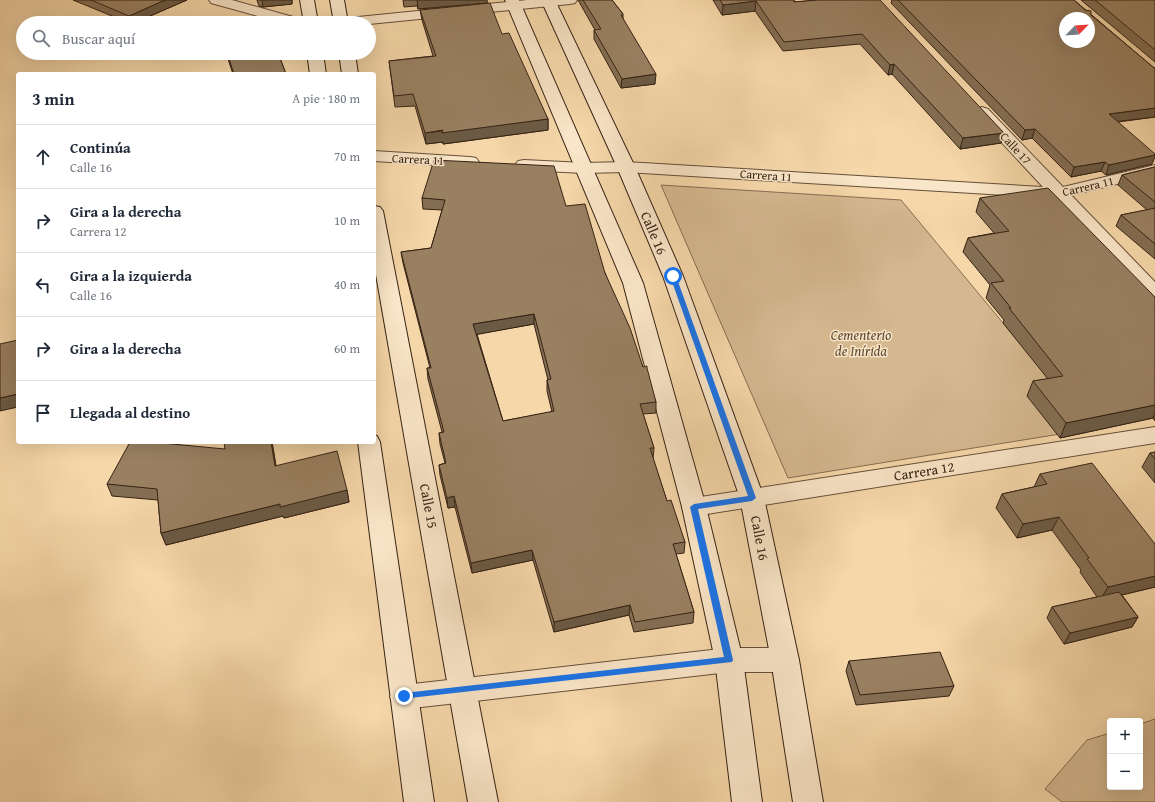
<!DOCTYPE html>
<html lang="es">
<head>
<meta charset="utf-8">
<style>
  body { margin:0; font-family:"Gentium Book Plus",serif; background:#f6f6f7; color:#1f2937 }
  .controls { position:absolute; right:12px; bottom:12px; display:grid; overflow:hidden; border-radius:4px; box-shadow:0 4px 16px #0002 }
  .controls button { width:36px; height:36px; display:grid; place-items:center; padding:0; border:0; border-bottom:1px solid #e0e1e3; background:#fff; color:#1f2937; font:20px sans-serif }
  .compass { position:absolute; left:1059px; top:12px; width:36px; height:36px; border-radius:50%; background:#fff; box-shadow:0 4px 16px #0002; rotate:65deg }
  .stop { position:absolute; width:12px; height:12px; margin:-9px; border:3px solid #1a73e8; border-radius:50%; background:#fff }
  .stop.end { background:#1a73e8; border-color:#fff; box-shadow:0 1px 4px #0008 }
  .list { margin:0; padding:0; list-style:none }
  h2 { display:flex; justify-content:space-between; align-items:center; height:52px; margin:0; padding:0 16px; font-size:17px }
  h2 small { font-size:13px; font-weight:400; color:#747a83 }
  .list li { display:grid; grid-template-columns:26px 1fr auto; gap:12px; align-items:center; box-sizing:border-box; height:64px; padding:0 16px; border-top:1px solid #e0e1e3 }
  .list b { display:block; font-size:15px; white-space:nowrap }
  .list p { margin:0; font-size:13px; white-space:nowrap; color:#747a83 }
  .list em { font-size:13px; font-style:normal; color:#747a83 }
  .icon { flex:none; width:22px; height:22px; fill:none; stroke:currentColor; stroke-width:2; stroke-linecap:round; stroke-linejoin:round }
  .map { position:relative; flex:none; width:1155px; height:802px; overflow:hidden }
  .search { position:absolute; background:#fff; box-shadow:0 4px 16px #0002; left:16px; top:16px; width:360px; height:44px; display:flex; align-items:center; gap:10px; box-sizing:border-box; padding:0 14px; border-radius:22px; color:#747a83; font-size:15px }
  .panel { position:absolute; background:#fff; box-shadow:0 4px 16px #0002; left:16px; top:72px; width:360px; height:372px; border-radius:4px }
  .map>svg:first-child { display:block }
</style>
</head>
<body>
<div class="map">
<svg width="1155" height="802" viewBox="0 0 1155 802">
  <rect width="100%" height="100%" fill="#f6d7a9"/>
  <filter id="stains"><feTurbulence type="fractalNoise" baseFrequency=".005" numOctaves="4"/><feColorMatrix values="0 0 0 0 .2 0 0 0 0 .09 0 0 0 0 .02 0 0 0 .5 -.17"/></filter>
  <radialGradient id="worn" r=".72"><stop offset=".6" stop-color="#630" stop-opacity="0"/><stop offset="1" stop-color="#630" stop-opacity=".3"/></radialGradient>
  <g fill="#d5b890" stroke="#856d52">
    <polygon points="661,185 901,200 1091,429 788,478"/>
    <polygon points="1155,719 1155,802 1062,802 1045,789 1087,740 1110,733 1110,787 1140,787 1140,724"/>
  </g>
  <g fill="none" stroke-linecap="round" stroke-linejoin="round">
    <defs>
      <g id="street">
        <polygon points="209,0 232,0 304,20 306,23 283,23 211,3"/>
        <polygon points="527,0 577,0 575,3 570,4 369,24 331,23 333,20 338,19"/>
        <polygon points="982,107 988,109 1063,187 1155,165 1155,175 1071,195 1155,282 1155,300 1148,298 1054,198 626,172 584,173 524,170 518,169 515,165 518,161 524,160 584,163 626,162 1043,187 976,115 974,112 976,109"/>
        <polygon points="374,151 470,157 476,158 479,162 476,166 470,167 374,161"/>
        <polygon points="1155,427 1155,443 694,516 685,514 682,507 685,500 694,498"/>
        <polygon points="729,648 785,648 795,652 799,660 795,668 785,672 729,672 404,709 394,706 390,697 394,688 404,685"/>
      </g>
      <g id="secondary">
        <polygon points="300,0 314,0 318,23 304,23"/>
        <polygon points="330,0 344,0 348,23 334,23"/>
        <polygon points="505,0 519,0 643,283 706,507 743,660 762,802 732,802 715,660 682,507 623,283"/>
        <polygon points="541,0 555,0 635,167 683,276 764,498 799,660 823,802 793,802 771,660 740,498 663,276 617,167"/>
        <polygon points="307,53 323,53 326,74 310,74"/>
        <polygon points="339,53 355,53 358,74 342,74"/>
        <polygon points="374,206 380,207 383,211 498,802 468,802 374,263"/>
        <polygon points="374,435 377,436 380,442 434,802 404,802 358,442 374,442"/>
      </g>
    </defs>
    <use href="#street" stroke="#654f39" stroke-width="2"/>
    <use href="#secondary" stroke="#352214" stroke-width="2"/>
    <use href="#street" fill="#f9e5c7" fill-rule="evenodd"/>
    <use href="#secondary" fill="#f9e5c7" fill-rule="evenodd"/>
  </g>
  <g fill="#846e53" stroke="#352214" fill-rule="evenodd">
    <polygon points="73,0 187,0 134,23 129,23"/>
    <polygon points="257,0 292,0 292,4 263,7 259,6"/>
    <polygon points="403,0 487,0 487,3 418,9 417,6 404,7"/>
    <polygon points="578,0 612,0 623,14 623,19 655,84 621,88 594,39 594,30 595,30"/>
    <polygon points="713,0 794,0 794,2 818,0 1004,133 1001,143 960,149 892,74 888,75 860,44 783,51 755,11 722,15"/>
    <polygon points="892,0 1074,0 1153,67 1155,68 1155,117 1118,122 1152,164 1106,175 1101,171 1071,177 1032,138 1022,140 891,3"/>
    <polygon points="1081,0 1155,0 1155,62"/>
    <polygon points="420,10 502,34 548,119 548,130 443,144 443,142 426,144 415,106 395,107 389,61 433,56 422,20"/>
    <polygon points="226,53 278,53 286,74 233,74"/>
    <polygon points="1155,167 1155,259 1116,226 1121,215 1147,210 1118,185 1122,175"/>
    <path d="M422,198L566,206L605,273L643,367L656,402V413L643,414L654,448L653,459L667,501L685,542L684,553L676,554L694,612L693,623L634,632L629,615L554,632L533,560L472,573L455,507L448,508L440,475L439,465L445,463L440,444L439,433L442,432L428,379L427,368H430L403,263L401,252L431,248L442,210L423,209ZM534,324L548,380H547V391L552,412L503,421L477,334Z"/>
    <polygon points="980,198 1155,297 1155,421 1153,418 1060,438 1027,396 1033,381 1048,379 1003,323 1004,320 986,298 990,285 963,252 968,238 994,233 976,212"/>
    <polygon points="272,442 276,466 347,490 349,502 284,518 283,516 166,545 161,533 158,500 112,496 107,484 225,449"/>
    <polygon points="1155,452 1155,483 1142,467 1150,453"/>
    <polygon points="1040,474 1155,544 1155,587 1122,595 1138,617 1132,627 1064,644 1047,618 1052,607 1097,597 1080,572 1081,570 1052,530 1017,538 996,508 1002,494 1034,487"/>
    <polygon points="849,661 954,686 949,696 856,705 846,671"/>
  </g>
  <g fill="#6b5a44" stroke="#352214">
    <polygon points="165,0 187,0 134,23 131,23 129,16"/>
    <polygon points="262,0 292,0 292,4 263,7"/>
    <polygon points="417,0 487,0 487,3 418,9"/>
    <polygon points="756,1 755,11 722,15 723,5"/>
    <polygon points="894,64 892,74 888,75 890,65"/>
    <polygon points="656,74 655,84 621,88 622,79"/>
    <polygon points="1155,108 1155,117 1105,123 1109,114"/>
    <polygon points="548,119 548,130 443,144 443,142 426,144 425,133"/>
    <polygon points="1035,129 1032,138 1022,140 1025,130"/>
    <polygon points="1004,133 1001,143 960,149 963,138"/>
    <polygon points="1155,155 1155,157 1152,164 1106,175 1109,165"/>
    <polygon points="1105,162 1101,171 1071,177 1074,167"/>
    <polygon points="534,314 534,324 474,335 473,324"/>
    <polygon points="18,394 18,407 0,411 0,398"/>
    <polygon points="1155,405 1155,414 1153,418 1060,438 1066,423"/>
    <polygon points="271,442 272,442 278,478 275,466"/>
    <polygon points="347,490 349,502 284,518 283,516 166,545 161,533 280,504"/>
    <polygon points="454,496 455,507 448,508 447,498"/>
    <polygon points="1059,517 1052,530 1017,538 1023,524"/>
    <polygon points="532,550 533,560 472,573 471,563"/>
    <polygon points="1155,576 1155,587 1100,600 1108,587"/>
    <polygon points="630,605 629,615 554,632 554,622"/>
    <polygon points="1138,617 1132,627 1064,644 1070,633"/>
  </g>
  <g fill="#998061" stroke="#352214" fill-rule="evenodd">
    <polygon points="91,0 165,0 129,16"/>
    <polygon points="583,0 612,0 623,14 621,15 656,74 622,79 594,30 601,29"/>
    <polygon points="720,0 794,0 794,2 818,0 880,0 1004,133 963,138 894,64 890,65 862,34 784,42 756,1 723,5"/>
    <path d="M898,0H1074L1085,10L1091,11V15L1153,67L1155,68V108L1109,114L1155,154V155L1109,165L1105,162L1074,167L1035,129L1025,130ZM1065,18H1089V42H1065Z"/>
    <polygon points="1095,0 1155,0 1155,50"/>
    <polygon points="490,3 502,34 509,33 548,119 442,133 443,130 425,133 413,94 394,96 389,61 436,56 420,10"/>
    <polygon points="227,53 278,53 286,74 234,74"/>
    <path d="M434,160L554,166L566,206L585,204L605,273L630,328L643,367L647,366V368L656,402L640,404L654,448H650L667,501L671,500L685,542L673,544L694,612L635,622L630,605L554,622L532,550L471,563L454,496L447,498L439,465L446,463L439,433L444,432L427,368H431L401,252L431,248L445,200L422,198ZM534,314L551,379L547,380L554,411L503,421L473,324Z"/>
    <polygon points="1155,167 1155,202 1122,175"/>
    <polygon points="1048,188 1155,297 1155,405 1066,423 1033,381 1063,376 1009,308 1011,308 991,283 1004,281 968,238 1009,231 980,198"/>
    <polygon points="1155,208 1155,244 1121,215"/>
    <polygon points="18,340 18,394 0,398 0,344"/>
    <polygon points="130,442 151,442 225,449 224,442 271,442 275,466 337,451 347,490 280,507 280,504 161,533 157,489 107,484"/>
    <polygon points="1155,452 1155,459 1150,453"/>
    <polygon points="1092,463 1155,544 1155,576 1108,587 1087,559 1089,558 1059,517 1023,524 1002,494 1047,484 1040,474"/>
    <polygon points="1119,592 1138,617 1070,633 1052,607"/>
    <polygon points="940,652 954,686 860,695 849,661"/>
  </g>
  <polygon fill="#1a73e8" points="673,274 676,276 756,498 752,501 698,509 733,660 732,662 401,699 399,696 404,693 724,657 690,507 694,504 748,496 670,276"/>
  <g text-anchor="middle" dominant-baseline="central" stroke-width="3" stroke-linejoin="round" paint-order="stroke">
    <g font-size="12" fill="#352214" stroke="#f9e5c7">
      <text transform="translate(1016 148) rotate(47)">Calle 17</text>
      <text transform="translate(418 159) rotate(3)">Carrera 11</text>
      <text transform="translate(766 175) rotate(4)">Carrera 11</text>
      <text transform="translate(1088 186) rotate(-13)">Carrera 11</text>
    </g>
    <g font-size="14" fill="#352214" stroke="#f9e5c7">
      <text transform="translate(654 233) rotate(67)">Calle 16</text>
      <text transform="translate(924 471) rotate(-9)">Carrera 12</text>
      <text transform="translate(429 506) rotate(79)">Calle 15</text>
      <text transform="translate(760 538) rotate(79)">Calle 16</text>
    </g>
    <g font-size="14" font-style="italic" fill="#5d4833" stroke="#f9e5c7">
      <text x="861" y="335">Cementerio<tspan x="861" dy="16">de Inírida</tspan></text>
    </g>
  </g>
  <rect width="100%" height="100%" filter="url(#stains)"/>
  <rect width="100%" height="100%" fill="url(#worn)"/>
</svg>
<div class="controls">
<button>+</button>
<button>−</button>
</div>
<svg class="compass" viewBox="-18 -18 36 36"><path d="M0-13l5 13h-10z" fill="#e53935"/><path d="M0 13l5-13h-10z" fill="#747a83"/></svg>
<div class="stop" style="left:673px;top:276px"></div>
<div class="stop end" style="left:404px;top:696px"></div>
<div class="search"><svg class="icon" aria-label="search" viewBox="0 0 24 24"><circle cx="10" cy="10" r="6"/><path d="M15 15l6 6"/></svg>Buscar aquí</div>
<section class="panel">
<h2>3 min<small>A pie · 180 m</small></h2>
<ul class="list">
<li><svg class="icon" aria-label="ahead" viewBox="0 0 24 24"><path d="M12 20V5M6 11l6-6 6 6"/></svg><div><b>Continúa</b><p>Calle 16</p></div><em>70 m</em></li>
<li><svg class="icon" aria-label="right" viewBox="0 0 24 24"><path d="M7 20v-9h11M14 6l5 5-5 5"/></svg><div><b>Gira a la derecha</b><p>Carrera 12</p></div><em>10 m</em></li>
<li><svg class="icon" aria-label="left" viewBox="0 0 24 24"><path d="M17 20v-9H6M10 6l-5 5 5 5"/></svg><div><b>Gira a la izquierda</b><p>Calle 16</p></div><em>40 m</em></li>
<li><svg class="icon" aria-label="right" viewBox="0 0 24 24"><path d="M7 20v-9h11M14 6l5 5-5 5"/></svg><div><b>Gira a la derecha</b></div><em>60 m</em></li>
<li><svg class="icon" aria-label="arrive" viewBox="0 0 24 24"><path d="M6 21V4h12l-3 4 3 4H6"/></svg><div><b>Llegada al destino</b></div></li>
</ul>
</section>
</div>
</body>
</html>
